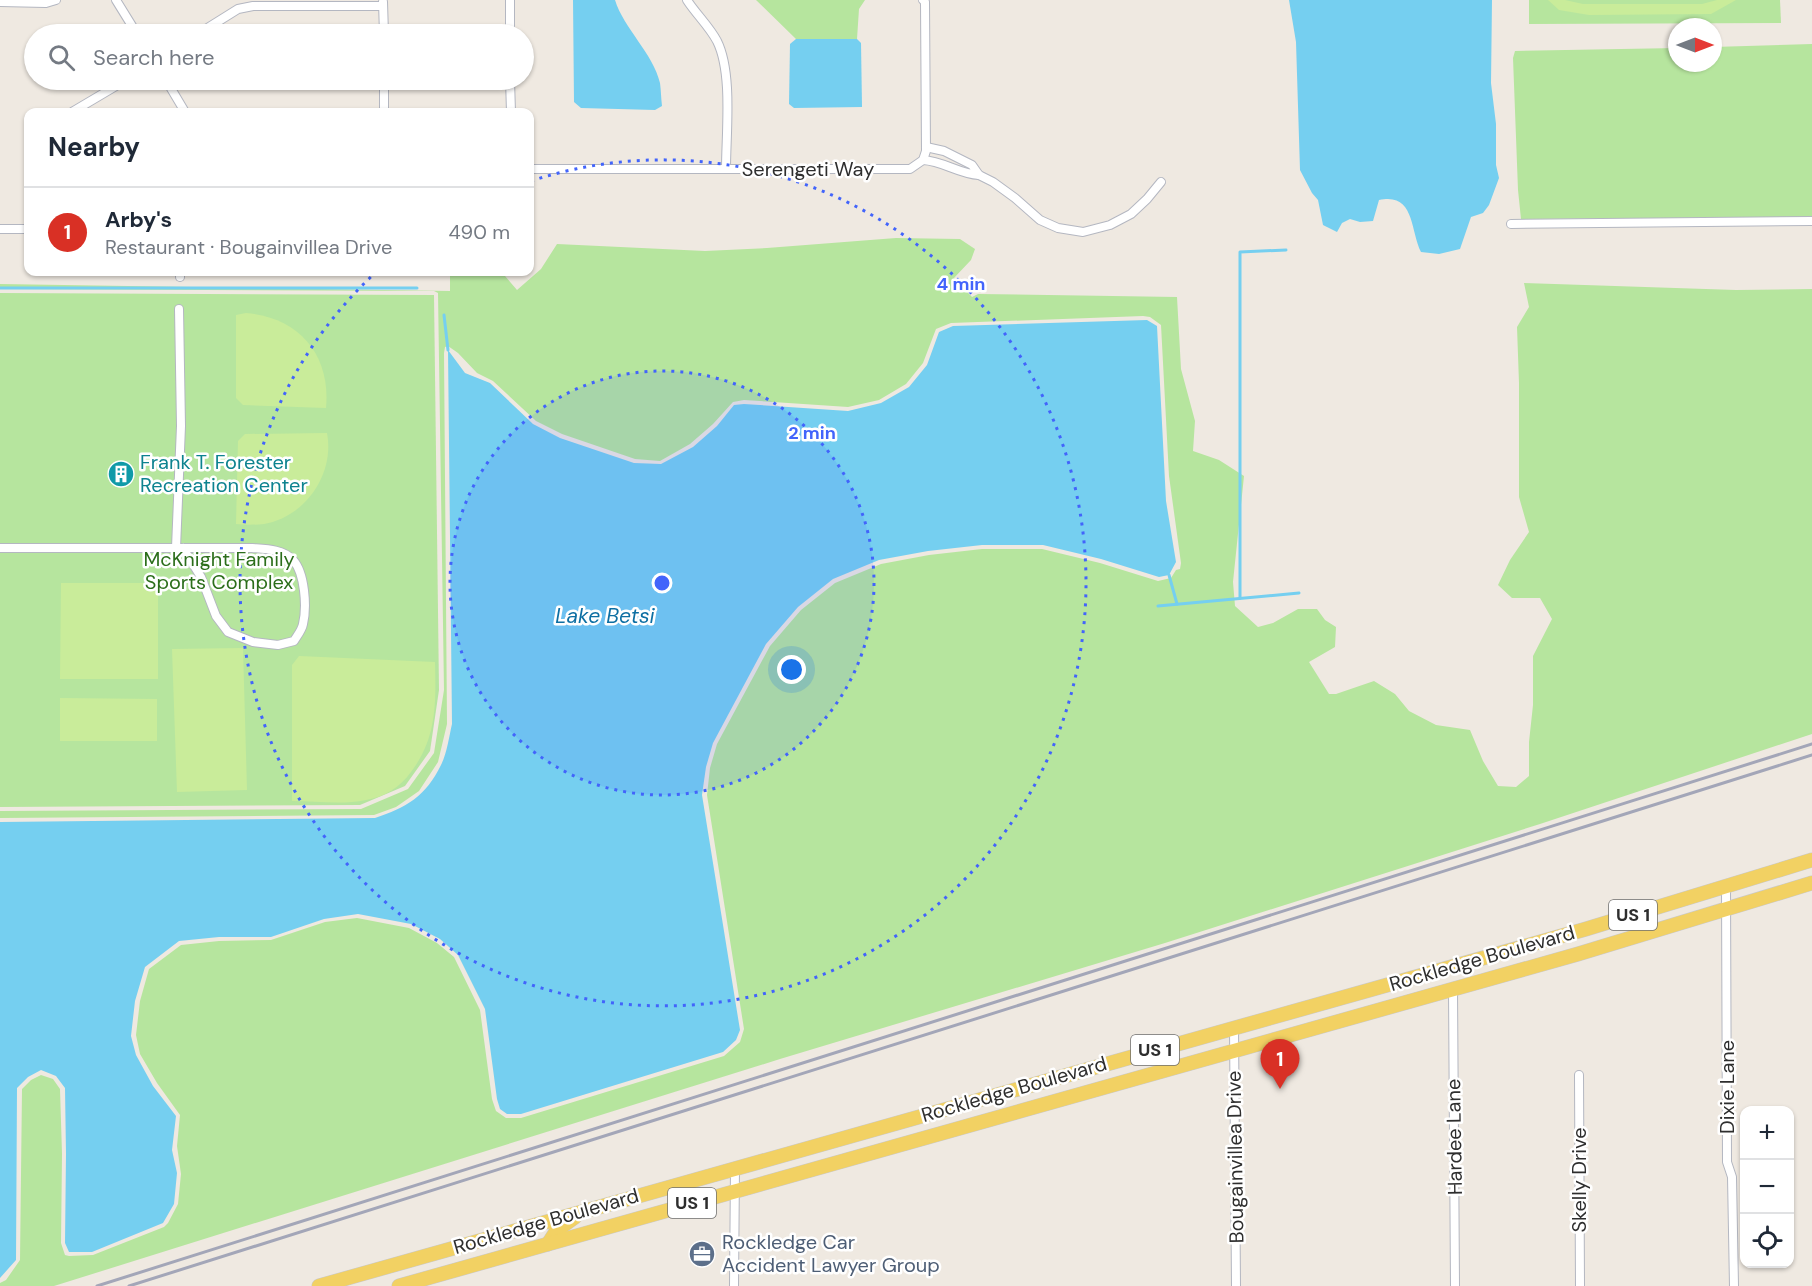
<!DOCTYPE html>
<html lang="en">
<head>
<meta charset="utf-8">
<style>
  body { margin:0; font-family:"DM Sans",sans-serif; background:#f6f6f7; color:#1f2937 }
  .controls { position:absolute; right:18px; bottom:18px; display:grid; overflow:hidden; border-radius:12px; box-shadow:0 2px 4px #0004 }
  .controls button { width:54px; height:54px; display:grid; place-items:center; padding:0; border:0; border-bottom:2px solid #e0e1e3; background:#fff; color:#1f2937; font:30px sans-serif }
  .compass { position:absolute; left:1668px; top:18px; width:54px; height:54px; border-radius:50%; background:#fff; box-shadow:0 2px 4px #0004; rotate:90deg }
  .you { position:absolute; left:792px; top:670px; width:21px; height:21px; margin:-15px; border:4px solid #fff; border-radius:50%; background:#1a73e8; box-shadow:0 0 0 9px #1a73e833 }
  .badge { display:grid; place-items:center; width:39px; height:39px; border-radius:50%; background:#d93025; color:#fff; font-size:20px; font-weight:700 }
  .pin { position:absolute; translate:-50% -50px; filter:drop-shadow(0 2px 3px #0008) }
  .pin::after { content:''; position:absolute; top:32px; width:21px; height:18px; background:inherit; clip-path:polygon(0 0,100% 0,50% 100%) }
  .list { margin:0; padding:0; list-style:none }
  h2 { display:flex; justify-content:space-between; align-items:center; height:78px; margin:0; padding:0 24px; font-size:26px }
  h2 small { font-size:20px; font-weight:400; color:#747a83 }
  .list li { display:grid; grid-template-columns:39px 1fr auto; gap:18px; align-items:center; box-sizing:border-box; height:90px; padding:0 24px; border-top:2px solid #e0e1e3 }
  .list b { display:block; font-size:22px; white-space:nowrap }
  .list p { margin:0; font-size:20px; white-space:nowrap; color:#747a83 }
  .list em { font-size:20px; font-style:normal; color:#747a83 }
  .icon { flex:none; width:33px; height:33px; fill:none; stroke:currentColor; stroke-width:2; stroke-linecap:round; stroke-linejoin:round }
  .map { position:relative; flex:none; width:1812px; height:1286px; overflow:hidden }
  .search { position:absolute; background:#fff; box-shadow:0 2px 4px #0004; left:24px; top:24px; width:510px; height:66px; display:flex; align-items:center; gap:15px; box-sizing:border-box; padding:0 21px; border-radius:33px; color:#747a83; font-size:22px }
  .panel { position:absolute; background:#fff; box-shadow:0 2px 4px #0004; left:24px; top:108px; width:510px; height:168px; border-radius:12px }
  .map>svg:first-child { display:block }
</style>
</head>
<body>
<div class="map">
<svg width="1812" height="1286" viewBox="0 0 1812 1286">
  <rect width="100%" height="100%" fill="#efe9e1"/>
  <g fill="#b6e59e">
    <polygon points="756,0 865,0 859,9 857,39 796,39"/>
    <polygon points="1529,0 1780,0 1781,23 1529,24"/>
    <polygon points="1812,44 1812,217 1521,219 1518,190 1513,58 1515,51 1677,48 1677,63 1713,63 1713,47"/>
    <polygon points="896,238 960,239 975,249 971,260 954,278 972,297 978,294 1177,297 1181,369 1195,421 1193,451 1219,460 1244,476 1233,582 1235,606 1258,627 1273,623 1298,609 1317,609 1325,620 1336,627 1335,647 1309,662 1329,694 1336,694 1374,681 1395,694 1409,711 1436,725 1470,730 1483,761 1498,786 1516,787 1529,776 1529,742 1533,705 1533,656 1552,619 1540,598 1512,598 1498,585 1510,560 1529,532 1519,497 1519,383 1517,327 1529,307 1524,283 1736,290 1812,289 1812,734 1540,824 1165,943 780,1059 54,1286 0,1286 0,1283 6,1280 20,1260 22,1089 31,1080 41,1075 53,1079 60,1089 62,1154 61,1243 65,1255 69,1256 93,1255 164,1227 168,1223 178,1204 181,1174 177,1146 180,1115 157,1083 140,1054 136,1035 140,1001 149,969 181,945 219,941 271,940 325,922 357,918 409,928 437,943 454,957 480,1010 492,1099 496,1111 506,1118 521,1118 724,1056 740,1042 744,1029 707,795 710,768 717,744 770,646 801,610 835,583 881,564 929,555 982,549 1042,549 1100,563 1158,581 1171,578 1176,570 1180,569 1181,563 1169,476 1161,325 1150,317 1143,316 951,323 936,329 923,363 906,384 879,400 848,407 744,400 733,402 713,424 690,444 660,461 635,459 562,434 536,421 493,381 477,373 458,353 448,346 445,347 444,353 447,724 438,762 419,791 396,807 374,815 0,818 0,811 361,809 408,789 434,753 444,690 438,293 434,291 0,289 0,284 450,291 450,274 505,276 517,290 541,269 557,244 705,251 767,248"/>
    <polygon points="0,293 434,295 439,690 430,751 405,786 360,805 0,807"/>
  </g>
  <g fill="#c9ec9a">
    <polygon points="1548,0 1565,0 1583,4 1702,4 1717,0 1736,0 1711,14 1589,15 1559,10"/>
    <path d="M246,313C299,317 331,355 326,408L243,405L236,398V315Z"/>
    <path d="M327,433C335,474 305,517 264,524C254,525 245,525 236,524L238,441L245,434Z"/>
    <polygon points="61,583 158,583 158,679 60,679"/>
    <polygon points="243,648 247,790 177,792 172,649"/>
    <path d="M299,656L435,662C436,703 437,738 411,772C400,787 385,797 366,800C342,805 316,801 292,801V665Z"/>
    <polygon points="60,698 157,699 157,741 60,741"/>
  </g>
  <g fill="#75cff0">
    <path d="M573,0H615C624,29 653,53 660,83C661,90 661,98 662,106L655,110L581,108L574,102Z"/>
    <path d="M1289,0H1492L1491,83L1496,124V165L1499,178L1489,205L1483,213L1471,217L1460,249L1439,254L1421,252C1410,230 1415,192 1379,200L1373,221L1360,222L1350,219L1342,223L1337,232L1323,225L1318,200L1312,193L1300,170L1296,42Z"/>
    <polygon points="796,39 857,39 861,43 862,107 794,108 789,104 790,44"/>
    <path d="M1147,320L1157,326L1166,501L1176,562L1169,575L1159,577L1101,559L1043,545H982L928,551L879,560L833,579L798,607L766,644L713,743L706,767L702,795L740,1030L736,1040L723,1052L521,1114H507L500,1109L497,1099L485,1009L458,955L440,939L411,924L358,914L324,919L271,937H219L179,941L145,967L135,1001L131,1036L136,1055L153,1086L176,1116L172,1150L177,1173L174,1204L163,1223L92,1252H69L65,1243L66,1154L65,1088L56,1076L41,1070L28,1077L17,1088L16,1260L0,1278V822L375,818C406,808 426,796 441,765C447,753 449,737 452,724L448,350L465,373L490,383L533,424L560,438L634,463L661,464L693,447L717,426L734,405L744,404L848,411L881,403L909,387L927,365L939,332L953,326Z"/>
  </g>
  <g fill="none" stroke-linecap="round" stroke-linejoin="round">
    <g stroke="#75cff0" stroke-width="3">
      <polyline points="0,288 417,288"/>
      <polyline points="444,315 448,350"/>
      <polyline points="1169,575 1177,604"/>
      <polyline points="1240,598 1240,252 1286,250"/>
      <polyline points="1158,606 1299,593"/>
    </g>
    <defs>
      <g id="minor">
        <polyline points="116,0 137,34"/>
        <polyline points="510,0 510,34"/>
        <path d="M687,0C696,14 709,26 717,41C733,73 726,133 726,169"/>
        <polyline points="0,2 46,3 56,0"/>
        <polyline points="383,2 384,34"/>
        <polyline points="198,34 238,9 253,6 383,6"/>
        <polyline points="166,80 185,112"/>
        <polyline points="384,80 384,112"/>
        <polyline points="510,80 511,112"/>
        <polyline points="72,112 126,80"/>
        <polyline points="926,147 944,151 972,165 979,175 993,182 1015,198 1040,220 1058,228 1083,232 1110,225 1131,214 1147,199 1161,182"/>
        <path d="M923,160C943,161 959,174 979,175"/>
        <polyline points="530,169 910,169 923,160 926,151 925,2 923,0"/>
        <polyline points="1511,224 1812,221"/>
        <polyline points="0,229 28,229"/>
        <polyline points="180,277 180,272"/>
        <path d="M0,548H252C265,549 283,549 293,560C305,573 307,607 303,624C302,630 297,636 294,641L278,645L253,642L228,632L216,616L201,577L183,548"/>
        <polyline points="176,548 181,426 179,309"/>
        <polyline points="1726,887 1727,1162 1732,1177 1734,1286"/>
        <polyline points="1453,989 1455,1286"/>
        <polyline points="1234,1028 1236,1286"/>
        <polyline points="1579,1075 1580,1286"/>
        <polyline points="734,1286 735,1168"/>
      </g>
      <g id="primary">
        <polyline points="548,1244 557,1230 575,1217"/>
        <polyline points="319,1286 1586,929 1812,860"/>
        <polyline points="399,1286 1578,954 1812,883"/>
      </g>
    </defs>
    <use href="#minor" stroke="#b4b7c1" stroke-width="10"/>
    <use href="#primary" stroke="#c9c9c9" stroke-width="15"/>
    <use href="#minor" stroke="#fff" stroke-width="8"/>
    <use href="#primary" stroke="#f2d163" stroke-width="14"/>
    <g stroke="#a3a6b8" stroke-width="3">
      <polyline points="97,1286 1812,744"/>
      <polyline points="129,1286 1812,755"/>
    </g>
  </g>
  <circle cx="662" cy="583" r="212" fill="#4264fb" fill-opacity=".12"/>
  <g fill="none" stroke="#4264fb" stroke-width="3" stroke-dasharray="3 6">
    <circle cx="662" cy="583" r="212"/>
    <path d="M531 181A423 423 0 1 1 374 274"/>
  </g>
  <defs>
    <symbol id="building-disc" viewBox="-11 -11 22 22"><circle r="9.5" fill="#0f9aa8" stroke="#fff"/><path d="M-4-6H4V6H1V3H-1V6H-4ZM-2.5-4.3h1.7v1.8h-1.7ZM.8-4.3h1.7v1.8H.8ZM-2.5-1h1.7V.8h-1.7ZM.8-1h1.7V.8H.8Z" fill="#fff"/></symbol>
    <symbol id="office-disc" viewBox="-11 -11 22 22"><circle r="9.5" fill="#5c6f8a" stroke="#fff"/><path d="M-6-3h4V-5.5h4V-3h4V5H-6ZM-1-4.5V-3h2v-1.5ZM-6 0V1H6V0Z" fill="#fff"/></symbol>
  </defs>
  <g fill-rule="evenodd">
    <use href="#building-disc" x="106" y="459" width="30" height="30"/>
    <use href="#office-disc" x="687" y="1239" width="30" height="30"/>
  </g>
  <g text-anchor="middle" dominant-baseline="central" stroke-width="5" stroke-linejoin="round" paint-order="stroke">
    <g fill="#fff" stroke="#6d6d6d" stroke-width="1.5">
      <rect x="1609" y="900" width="48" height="30" rx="4.5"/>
      <rect x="1131" y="1035" width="48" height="30" rx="4.5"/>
      <rect x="668" y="1188" width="48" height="30" rx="4.5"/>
    </g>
    <g font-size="18" font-weight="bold" fill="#2e2e2e">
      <text x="1633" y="915">US 1</text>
      <text x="1155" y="1050">US 1</text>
      <text x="692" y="1203">US 1</text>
    </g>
    <g font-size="20" fill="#2e2e2e" stroke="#fff">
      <text x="808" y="169">Serengeti Way</text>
      <text transform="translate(1482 958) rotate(-16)">Rockledge Boulevard</text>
      <text transform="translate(1727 1087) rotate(-90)">Dixie Lane</text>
      <text transform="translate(1014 1089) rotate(-16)">Rockledge Boulevard</text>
      <text transform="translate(1454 1137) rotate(-91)">Hardee Lane</text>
      <text transform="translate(1235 1157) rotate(-91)">Bougainvillea Drive</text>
      <text transform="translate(1579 1180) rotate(-90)">Skelly Drive</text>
      <text transform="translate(546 1221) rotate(-16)">Rockledge Boulevard</text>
    </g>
    <g font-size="20" fill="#0d838f" stroke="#fff" text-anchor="start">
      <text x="140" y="462">Frank T. Forester<tspan x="140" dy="23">Recreation Center</tspan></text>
    </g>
    <g font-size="20" fill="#2c6e1b" stroke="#fff">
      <text x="219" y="559">McKnight Family<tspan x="219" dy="23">Sports Complex</tspan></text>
    </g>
    <g font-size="20" fill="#4e5e75" stroke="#fff" text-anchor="start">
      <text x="722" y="1242">Rockledge Car<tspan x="722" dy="23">Accident Lawyer Group</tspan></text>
    </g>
    <g font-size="21" font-style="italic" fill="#0d6fa3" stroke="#fff">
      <text x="605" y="616">Lake Betsi</text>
    </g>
  </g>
  <circle cx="662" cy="583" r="9" fill="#4264fb" stroke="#fff" stroke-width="3"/>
  <g font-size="18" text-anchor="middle" font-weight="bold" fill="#4264fb" stroke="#fff" stroke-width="5" stroke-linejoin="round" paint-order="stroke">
    <text x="961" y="290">4 min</text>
    <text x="812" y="439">2 min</text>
  </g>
</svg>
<div class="controls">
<button>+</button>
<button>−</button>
<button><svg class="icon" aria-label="locate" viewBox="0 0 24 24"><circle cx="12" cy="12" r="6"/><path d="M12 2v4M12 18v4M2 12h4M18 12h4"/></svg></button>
</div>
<svg class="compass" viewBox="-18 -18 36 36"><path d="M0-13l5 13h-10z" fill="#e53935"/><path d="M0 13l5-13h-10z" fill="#747a83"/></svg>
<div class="you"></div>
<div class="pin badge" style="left:1280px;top:1089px">1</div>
<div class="search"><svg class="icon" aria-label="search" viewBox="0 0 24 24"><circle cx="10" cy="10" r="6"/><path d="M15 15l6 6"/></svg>Search here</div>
<section class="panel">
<h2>Nearby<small></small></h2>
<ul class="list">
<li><span class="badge">1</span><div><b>Arby's</b><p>Restaurant · Bougainvillea Drive</p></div><em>490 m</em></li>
</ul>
</section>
</div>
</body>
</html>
